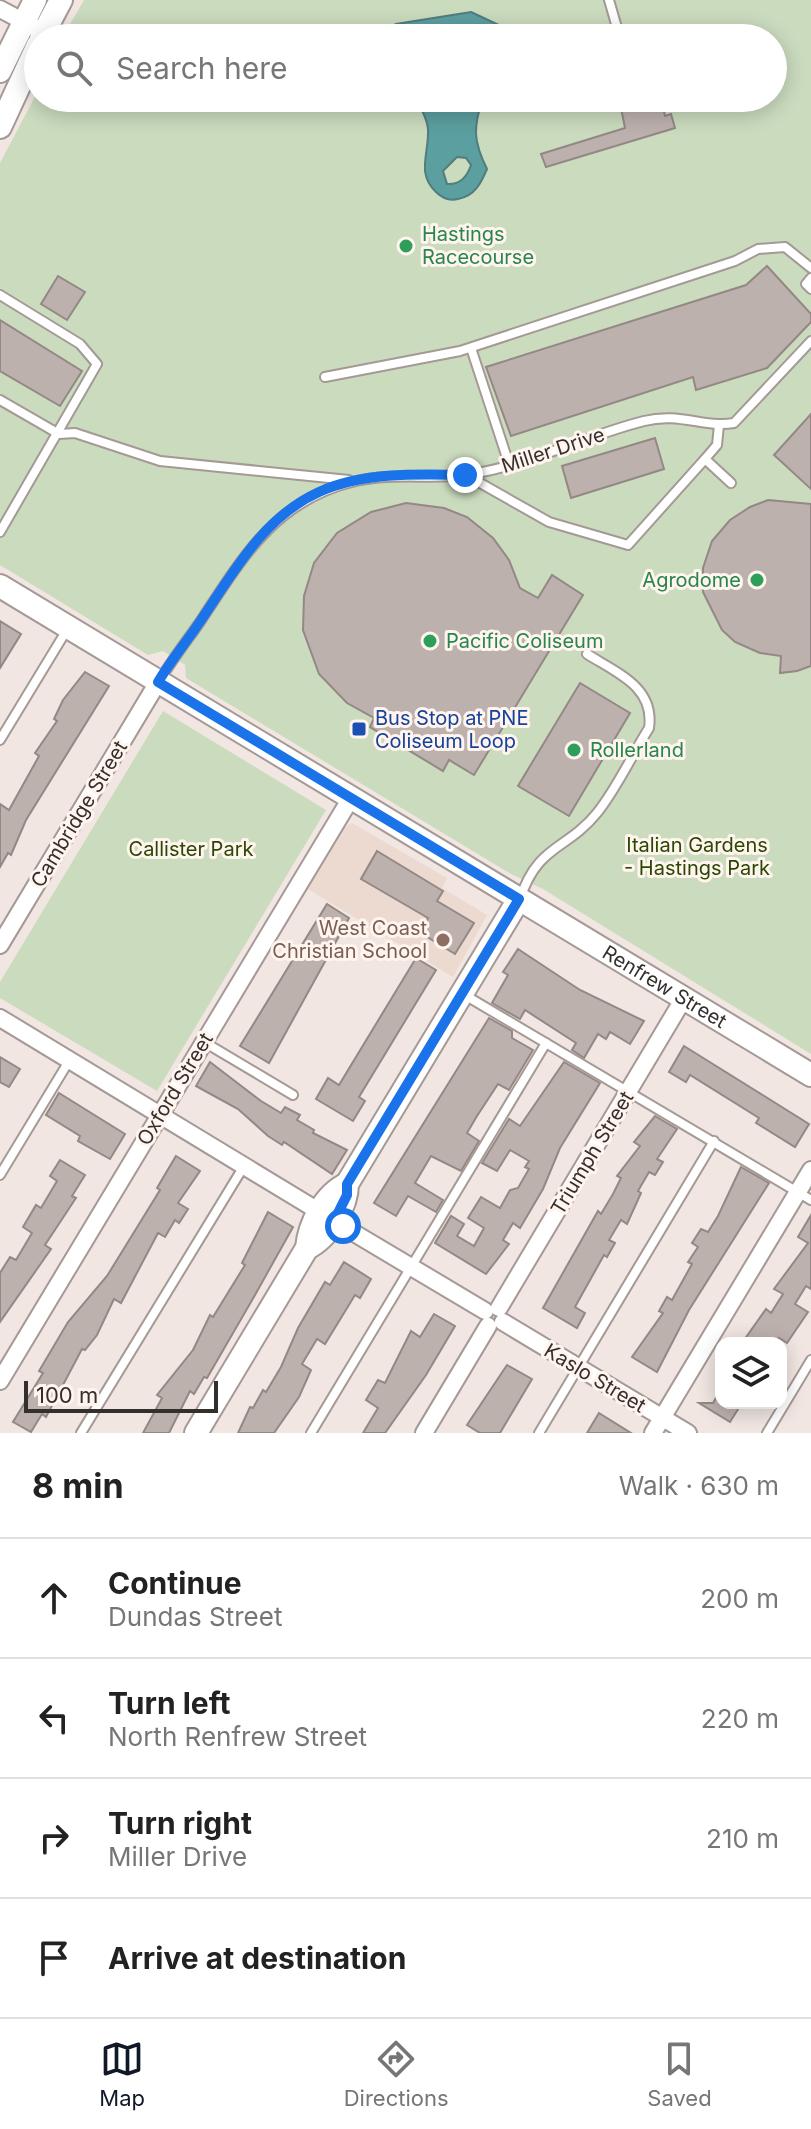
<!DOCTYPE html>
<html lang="en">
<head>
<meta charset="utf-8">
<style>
  body { margin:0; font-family:Inter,sans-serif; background:#f2f2f2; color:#222 }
  .controls { position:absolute; right:24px; bottom:24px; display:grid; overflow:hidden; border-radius:16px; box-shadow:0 4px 20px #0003 }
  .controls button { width:72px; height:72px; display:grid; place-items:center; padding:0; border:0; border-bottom:2px solid #e0e0e0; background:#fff; color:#222; font:40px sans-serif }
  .scale { position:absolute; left:24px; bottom:20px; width:194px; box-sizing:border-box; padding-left:8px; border:4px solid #332f2d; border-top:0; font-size:22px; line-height:28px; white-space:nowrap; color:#332f2d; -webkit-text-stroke:6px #fff4ee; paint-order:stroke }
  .stop { position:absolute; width:24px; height:24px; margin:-18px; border:6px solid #1a73e8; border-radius:50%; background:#fff }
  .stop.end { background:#1a73e8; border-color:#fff; box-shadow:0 2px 8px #0008 }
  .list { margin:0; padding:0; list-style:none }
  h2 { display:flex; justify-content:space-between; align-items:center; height:104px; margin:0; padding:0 32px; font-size:34px }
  h2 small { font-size:26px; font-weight:400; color:#767676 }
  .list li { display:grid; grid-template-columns:52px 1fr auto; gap:24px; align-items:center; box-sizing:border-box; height:120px; padding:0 32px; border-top:2px solid #e0e0e0 }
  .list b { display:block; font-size:30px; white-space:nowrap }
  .list p { margin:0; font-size:26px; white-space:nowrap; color:#767676 }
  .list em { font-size:26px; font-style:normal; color:#767676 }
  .icon { flex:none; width:44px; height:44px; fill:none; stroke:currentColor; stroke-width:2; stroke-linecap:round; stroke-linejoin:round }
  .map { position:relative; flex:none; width:811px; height:1433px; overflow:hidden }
  .search { position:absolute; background:#fff; box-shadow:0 4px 20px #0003; left:24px; right:24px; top:24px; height:88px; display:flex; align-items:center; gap:20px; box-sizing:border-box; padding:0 28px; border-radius:44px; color:#767676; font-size:30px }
  .sheet { height:584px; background:#fff }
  nav { display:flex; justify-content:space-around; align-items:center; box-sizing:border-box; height:112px; border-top:2px solid #e0e0e0; background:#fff; font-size:22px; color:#767676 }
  nav a { display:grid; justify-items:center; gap:4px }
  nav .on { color:#111827 }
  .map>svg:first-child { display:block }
</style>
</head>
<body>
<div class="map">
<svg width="811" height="1433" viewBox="0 0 811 1433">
  <rect width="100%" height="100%" fill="#f1e6e1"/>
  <polygon fill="#ecd9d0" points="352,823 447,878 442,888 487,915 453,977 308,889 344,828"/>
  <g fill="#cbdbbe">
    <polygon points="84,0 811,0 811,1054 543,889 511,874 186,678 185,665 163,651 148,655 0,565 0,163 38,91 38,98 773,98 773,38 62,38"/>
    <polygon points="163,711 326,810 157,1091 0,998 0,982"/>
  </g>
  <g fill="#5c9fa1" stroke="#507d7e" stroke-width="2" fill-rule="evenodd">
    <polygon points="471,12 503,27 506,38 369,38 396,24"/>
    <path d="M416,98H483C473,127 473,141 487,169C481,183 475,196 458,199C450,201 442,198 436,192C417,174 428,156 428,133C429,122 421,109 416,98ZM457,157L466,158L471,165C467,177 460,185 447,184L443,171Z"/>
  </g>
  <g fill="#bdb1ae" stroke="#938885" stroke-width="2">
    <polygon points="619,98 661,98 665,116 671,114 675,128 546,167 541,154 625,128"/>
    <polygon points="767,266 811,314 811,322 767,368 696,390 693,377 511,436 486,367 746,285"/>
    <polygon points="58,276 85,292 67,320 41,304"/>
    <polygon points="0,320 82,371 60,406 0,371"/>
    <polygon points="811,414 811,489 774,455"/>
    <polygon points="655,438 664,469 571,498 562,466"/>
    <polygon points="768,500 811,504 811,666 797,671 780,673 781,656 760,653 735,642 722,630 703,592 703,568 712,541 730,520 750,507"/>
    <polygon points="406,503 444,508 467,517 493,538 509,560 520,588 538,598 552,575 583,595 474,775 449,760 443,771 370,727 374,718 347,703 319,674 303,630 304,596 314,563 337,533 371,512"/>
    <polygon points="0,621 21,634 0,668"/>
    <polygon points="85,672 109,686 26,820 11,855 8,853 0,867 0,804 9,810 39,756 35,753 57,721 54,719 63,700"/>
    <polygon points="580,683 630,713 569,816 518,786"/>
    <polygon points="377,851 443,891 437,901 474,923 455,954 419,932 428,918 361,879"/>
    <polygon points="327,904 349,918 269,1063 240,1046"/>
    <polygon points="518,949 580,990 644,1021 630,1044 610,1032 606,1039 598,1034 584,1058 572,1050 576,1043 525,1010 520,1019 492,1003 508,975 503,972"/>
    <polygon points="416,958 436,970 359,1097 365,1101 353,1121 316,1099 328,1078 339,1085"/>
    <polygon points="489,1018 512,1031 512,1038 533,1050 509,1090 498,1084 477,1116 467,1133 479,1141 461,1171 431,1156 415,1183 443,1200 436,1212 408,1196 396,1216 374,1203"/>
    <polygon points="684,1046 809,1124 795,1147 756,1123 759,1118 690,1075 686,1082 669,1072"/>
    <polygon points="0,1057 20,1069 9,1087 0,1082"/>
    <polygon points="210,1062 261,1101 281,1113 285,1107 300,1115 297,1120 314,1130 313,1133 347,1150 332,1174 284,1142 282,1145 268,1136 238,1109 196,1086"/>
    <polygon points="564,1062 600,1083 560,1148 543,1189 520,1228 513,1223 503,1240 509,1244 486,1274 435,1243 451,1216 464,1224 457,1236 474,1246 484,1228 468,1218 481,1197 500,1208 510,1190 518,1188 529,1169 525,1167 529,1161 510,1150 497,1171 482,1163 509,1119 520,1126"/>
    <polygon points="59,1093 125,1134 110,1159 78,1141 80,1136 46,1115"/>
    <polygon points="655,1116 677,1129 657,1159 663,1162 655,1175 649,1172 638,1191 641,1193 627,1224 621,1220 609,1240 615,1243 607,1257 604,1255 575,1307 585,1313 577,1328 543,1308 598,1211 601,1214 613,1194 621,1178 617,1176 640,1146 634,1142"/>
    <polygon points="176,1156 200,1171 178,1203 188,1209 179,1223 175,1220 165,1237 158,1233 121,1303 114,1299 97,1335 85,1350 82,1349 46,1417 42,1414 31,1432 13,1422 43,1373 39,1371 68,1322 107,1276 160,1190 157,1188"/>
    <polygon points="60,1160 85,1175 72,1196 76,1198 45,1245 51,1249 0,1322 0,1273 10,1257 16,1260 32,1233 23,1227 36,1205 41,1208 57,1181 50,1176"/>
    <polygon points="741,1167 769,1183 689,1310 657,1372 632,1357 663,1313 659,1311 667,1297 672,1300 692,1264 688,1262 698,1247 692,1243 701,1229 708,1232 718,1216"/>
    <polygon points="268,1212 293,1227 255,1295 207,1378 204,1377 194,1394 190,1391 169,1433 143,1433 162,1398 157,1395 193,1350 210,1315 213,1317 245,1265 242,1263"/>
    <polygon points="811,1215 811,1289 806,1286 795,1304 808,1312 787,1343 779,1338 776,1343 742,1343 766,1309 771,1313 783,1294 774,1289 808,1243 798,1237"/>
    <polygon points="344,1262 371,1279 360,1298 355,1295 325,1344 317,1339 302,1364 311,1370 299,1397 274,1433 238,1433 250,1407 253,1408 263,1390 266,1392 281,1367 298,1328 325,1282 330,1285"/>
    <polygon points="434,1314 455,1326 426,1375 385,1433 363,1433 378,1408 366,1400 378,1380 385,1383 411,1331 420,1337"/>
    <polygon points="507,1365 532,1379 500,1433 480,1433 467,1425"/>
    <polygon points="721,1389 721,1403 742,1403 730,1422 699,1403 713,1403"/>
    <polygon points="599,1413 631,1433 587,1433"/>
  </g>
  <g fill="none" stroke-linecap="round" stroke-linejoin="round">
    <defs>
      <g id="lane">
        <polyline points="609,0 620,38"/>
        <polyline points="609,38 617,27"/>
        <polyline points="811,278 806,284 811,289"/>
        <polyline points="0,295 80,344 97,364 0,532"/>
        <polyline points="471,348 509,464"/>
        <polyline points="325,377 460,351 735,261 758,249 785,247 811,268"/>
        <polyline points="0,400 59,434 75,433 160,461 349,480"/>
        <polyline points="719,425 717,445 705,459 731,483"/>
        <polyline points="466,475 549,522 628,545 705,459"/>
        <path d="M159,682C171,661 186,642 200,622C242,558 276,499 356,481C396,472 438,481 477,473C534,463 588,435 644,421C680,412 703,428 734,423L811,341"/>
        <polyline points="0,740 68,628"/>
        <path d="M520,899C538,844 566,851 597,813C617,788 632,755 649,728C655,687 617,673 587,654"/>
        <polyline points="463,994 811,1200"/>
        <polyline points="204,1042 293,1095"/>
        <polyline points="0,1175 69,1061"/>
        <polyline points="81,1433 244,1166"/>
        <polyline points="311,1433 546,1043"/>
        <polyline points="539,1433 714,1141"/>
        <polyline points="767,1433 811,1360"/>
      </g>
      <g id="street">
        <polyline points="0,9 34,27"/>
        <polyline points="0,945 158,682"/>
        <polyline points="0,1018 320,1212"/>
        <polyline points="334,1221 485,1311"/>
        <polyline points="499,1308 684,998"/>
        <polyline points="503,1322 688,1433"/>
        <polyline points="0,1381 351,798"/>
        <polyline points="424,1433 488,1326"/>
        <polyline points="653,1433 811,1170"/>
      </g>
      <g id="secondary">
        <polyline points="41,38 61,0"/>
        <polyline points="0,71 35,0"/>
        <polyline points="0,127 38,45"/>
        <path id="s1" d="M0,586L811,1075"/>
        <path d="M307,1248C328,1238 347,1207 347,1184L519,899"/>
        <path d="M196,1433L307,1248C309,1224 325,1194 347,1184"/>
      </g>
    </defs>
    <use href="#lane" stroke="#a49995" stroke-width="12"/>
    <use href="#street" stroke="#a49995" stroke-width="20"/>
    <use href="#secondary" stroke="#a49995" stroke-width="26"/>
    <use href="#lane" stroke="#fff" stroke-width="8"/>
    <use href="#street" stroke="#fff" stroke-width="16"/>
    <use href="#secondary" stroke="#fff" stroke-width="22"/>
  </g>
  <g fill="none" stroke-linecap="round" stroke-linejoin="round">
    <path stroke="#1a73e8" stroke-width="10" d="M343,1226L334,1221L347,1195V1184L519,899L158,682C170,662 184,645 197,626C231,577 261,518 319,492C363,472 418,474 465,475"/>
  </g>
  <g fill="#2e9e5b" stroke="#fff4ee" stroke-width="3">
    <circle cx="406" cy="246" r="8"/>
    <circle cx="757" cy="580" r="8"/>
    <circle cx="430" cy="641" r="8"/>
    <circle cx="574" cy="750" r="8"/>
  </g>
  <rect fill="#1a4fb4" stroke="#fff4ee" stroke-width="3" x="351" y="721" width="16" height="16" rx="4"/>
  <circle fill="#8d6e63" stroke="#fff4ee" stroke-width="3" cx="443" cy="940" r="8"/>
  <g text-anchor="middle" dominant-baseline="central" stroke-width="6" stroke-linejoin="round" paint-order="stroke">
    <g font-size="20" fill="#27864d" stroke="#fff4ee" text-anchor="start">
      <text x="422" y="234">Hastings<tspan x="422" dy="23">Racecourse</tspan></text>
      <text x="741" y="580" text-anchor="end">Agrodome</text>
      <text x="446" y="641">Pacific Coliseum</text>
      <text x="590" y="750">Rollerland</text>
    </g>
    <g font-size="20" fill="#332f2d" stroke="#fff4ee">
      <text transform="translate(553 450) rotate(-18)">Miller Drive</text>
      <text transform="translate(79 814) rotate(-59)">Cambridge Street</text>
      <text stroke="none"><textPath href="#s1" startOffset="776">Renfrew Street</textPath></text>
      <text transform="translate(175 1089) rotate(-59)">Oxford Street</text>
      <text transform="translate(592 1153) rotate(-59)">Triumph Street</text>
      <text transform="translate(595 1378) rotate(31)">Kaslo Street</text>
    </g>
    <g font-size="20" fill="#164399" stroke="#fff4ee" text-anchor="start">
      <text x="375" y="718">Bus Stop at PNE<tspan x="375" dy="23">Coliseum Loop</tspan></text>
    </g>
    <g font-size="20" fill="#2b4802" stroke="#fff4ee">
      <text x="697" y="845">Italian Gardens<tspan x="697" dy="23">- Hastings Park</tspan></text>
      <text x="191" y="849">Callister Park</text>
    </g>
    <g font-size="20" fill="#785e54" stroke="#fff4ee" text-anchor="end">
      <text x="427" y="928">West Coast<tspan x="427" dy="23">Christian School</tspan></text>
    </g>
  </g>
</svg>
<div class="controls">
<button><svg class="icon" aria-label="layers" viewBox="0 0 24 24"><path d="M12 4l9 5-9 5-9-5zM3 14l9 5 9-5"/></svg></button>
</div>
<div class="scale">100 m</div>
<div class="stop" style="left:343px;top:1226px"></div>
<div class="stop end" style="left:465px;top:475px"></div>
<div class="search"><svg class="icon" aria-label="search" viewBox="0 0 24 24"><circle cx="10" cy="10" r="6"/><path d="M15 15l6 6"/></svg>Search here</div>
</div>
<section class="sheet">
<h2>8 min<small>Walk · 630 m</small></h2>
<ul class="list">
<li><svg class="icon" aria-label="ahead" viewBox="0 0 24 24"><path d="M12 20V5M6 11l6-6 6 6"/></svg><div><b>Continue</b><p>Dundas Street</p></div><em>200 m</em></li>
<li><svg class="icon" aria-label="left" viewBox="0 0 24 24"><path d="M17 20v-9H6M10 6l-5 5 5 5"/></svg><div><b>Turn left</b><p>North Renfrew Street</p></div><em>220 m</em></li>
<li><svg class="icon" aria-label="right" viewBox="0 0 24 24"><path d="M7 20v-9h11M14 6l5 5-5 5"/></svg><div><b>Turn right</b><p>Miller Drive</p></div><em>210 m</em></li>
<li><svg class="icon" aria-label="arrive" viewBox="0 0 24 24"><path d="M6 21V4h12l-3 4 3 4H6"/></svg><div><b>Arrive at destination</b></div></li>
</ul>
</section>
<nav>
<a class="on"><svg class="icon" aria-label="map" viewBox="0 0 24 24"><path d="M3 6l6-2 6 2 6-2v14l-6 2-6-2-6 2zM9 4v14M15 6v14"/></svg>Map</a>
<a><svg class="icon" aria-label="directions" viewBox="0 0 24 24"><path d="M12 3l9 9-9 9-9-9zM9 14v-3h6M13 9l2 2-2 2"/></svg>Directions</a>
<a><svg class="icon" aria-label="saved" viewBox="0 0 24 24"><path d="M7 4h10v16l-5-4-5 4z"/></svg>Saved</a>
</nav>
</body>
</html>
